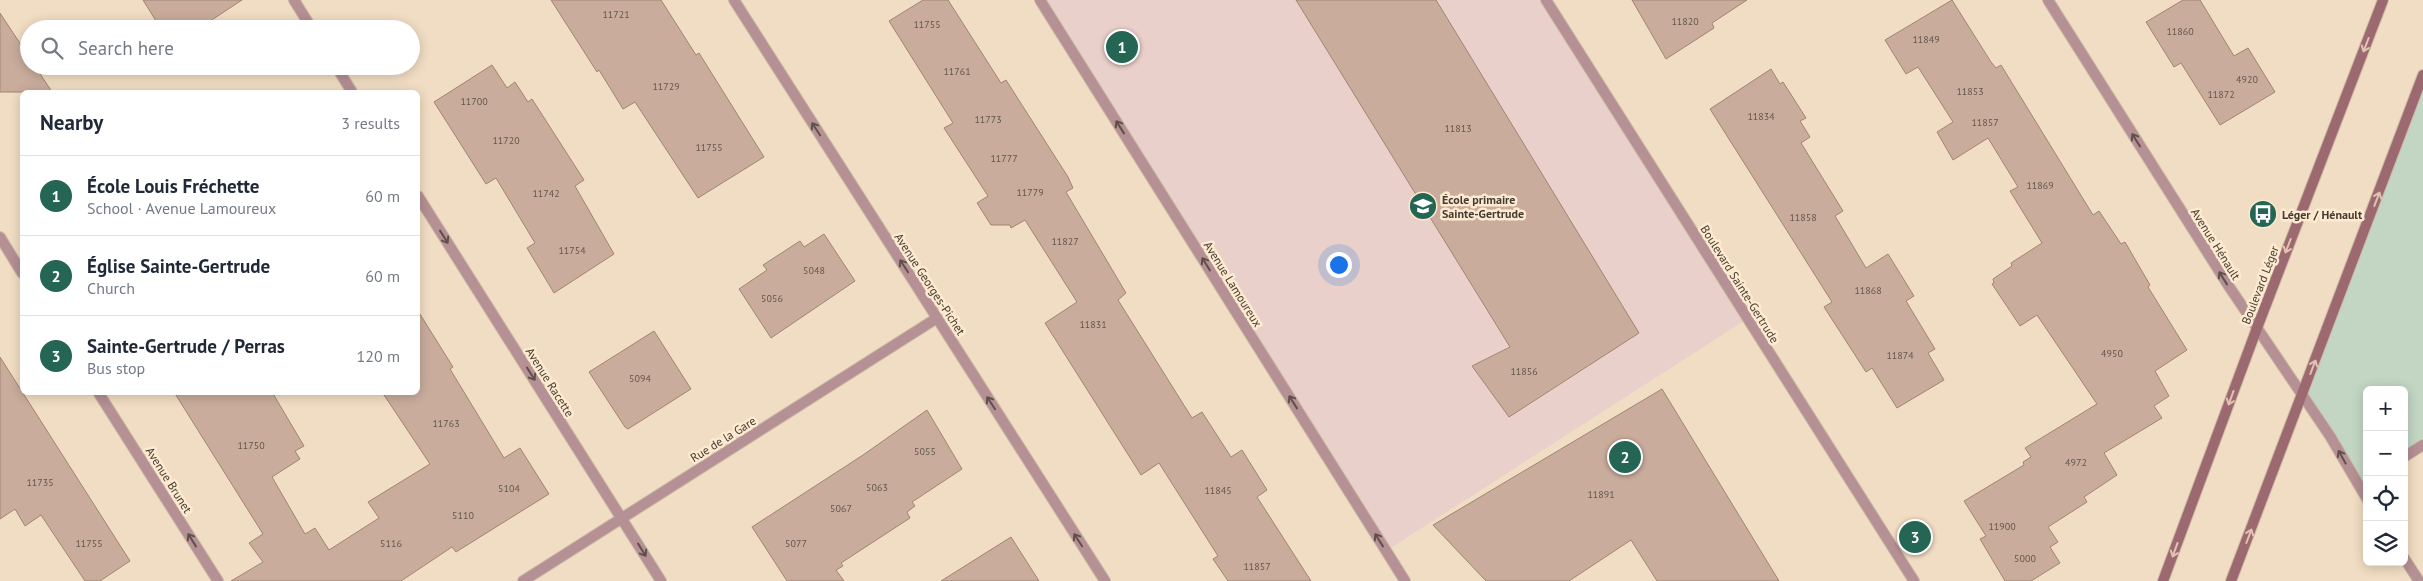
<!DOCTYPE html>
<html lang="en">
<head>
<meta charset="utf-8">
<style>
  body { margin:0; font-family:"PT Sans",sans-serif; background:#f2f2f3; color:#1f2937 }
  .controls { position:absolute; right:15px; bottom:15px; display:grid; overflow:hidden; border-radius:8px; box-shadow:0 2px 12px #0003 }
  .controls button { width:45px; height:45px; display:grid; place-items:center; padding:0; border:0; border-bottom:1px solid #e0e1e3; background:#fff; color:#1f2937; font:25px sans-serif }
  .you { position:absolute; left:1338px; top:264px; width:18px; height:18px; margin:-12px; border:4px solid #fff; border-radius:50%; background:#1a73e8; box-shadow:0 0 0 8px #1a73e833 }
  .badge { display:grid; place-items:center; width:32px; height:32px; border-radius:50%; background:#256553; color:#fff; font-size:16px; font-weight:700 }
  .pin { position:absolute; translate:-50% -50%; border:2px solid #fff; box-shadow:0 1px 5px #0006 }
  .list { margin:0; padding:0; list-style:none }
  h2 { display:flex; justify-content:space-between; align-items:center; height:65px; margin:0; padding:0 20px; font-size:21px }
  h2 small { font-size:16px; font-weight:400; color:#747a83 }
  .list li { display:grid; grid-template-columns:32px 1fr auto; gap:15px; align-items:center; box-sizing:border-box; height:80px; padding:0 20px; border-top:1px solid #e0e1e3 }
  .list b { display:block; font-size:19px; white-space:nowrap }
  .list p { margin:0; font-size:16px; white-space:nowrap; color:#747a83 }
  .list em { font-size:16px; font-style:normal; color:#747a83 }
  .icon { flex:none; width:28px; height:28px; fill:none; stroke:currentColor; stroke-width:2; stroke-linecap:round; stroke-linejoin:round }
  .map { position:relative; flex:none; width:2423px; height:581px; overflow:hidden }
  .search { position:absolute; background:#fff; box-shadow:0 2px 12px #0003; left:20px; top:20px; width:400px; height:55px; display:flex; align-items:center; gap:12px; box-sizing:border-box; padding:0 18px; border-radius:28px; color:#747a83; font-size:19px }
  .panel { position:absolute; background:#fff; box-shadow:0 2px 12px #0003; left:20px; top:90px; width:400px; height:305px; border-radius:8px }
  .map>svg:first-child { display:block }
</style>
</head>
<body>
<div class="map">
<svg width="2423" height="581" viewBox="0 0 2423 581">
  <rect width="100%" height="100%" fill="#f1ddc3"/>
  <polygon fill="#ead0ca" points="1040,0 1546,0 1747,319 1386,551"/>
  <polygon fill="#c3d6c4" points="2423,75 2423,438 2404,453 2404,390 2367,390 2367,483 2360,488 2303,395"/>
  <g fill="#c9ac9c" stroke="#a08574">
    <polygon points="143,0 242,0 198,29 161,29"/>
    <polygon points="551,0 661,0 696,55 699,53 764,157 698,198 635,102 623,109 599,70 597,72"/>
    <polygon points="923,0 948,0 1001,83 1006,80 1068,177 1073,188 1066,192 1126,293 1118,300 1192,418 1202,412 1231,457 1242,450 1267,490 1257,497 1311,581 1228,581 1213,559 1218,556 1159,463 1141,475 1045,323 1077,302 1025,220 1011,228 1010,225 991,225 977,203 988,196 944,128 953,123 889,21"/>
    <polygon points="1296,0 1436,0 1639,333 1509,417 1472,366 1510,347"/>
    <polygon points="1632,0 1747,0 1712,23 1714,28 1666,59"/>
    <polygon points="1952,0 1991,62 1996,68 2001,65 2093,215 2099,211 2121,244 2125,242 2150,285 2148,287 2187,350 2155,371 2169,396 2154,406 2162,418 2104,453 2117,475 2084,497 2087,502 2048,527 2058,542 2050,547 2060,563 2031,581 2005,581 1980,539 1986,536 1964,501 2024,465 2023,462 2031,457 2025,448 2097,404 2037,315 2020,326 1992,284 1994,283 1993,279 2012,266 2011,263 2042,243 2010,191 2018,187 1988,138 1953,160 1937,132 1953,122 1918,67 1906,74 1885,40"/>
    <polygon points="2183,0 2200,0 2234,56 2248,48 2275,92 2220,125 2181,63 2174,67 2146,22"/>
    <polygon points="0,13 29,57 29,66 35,66 52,92 0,92"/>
    <polygon points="492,65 507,88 515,82 528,102 532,99 584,180 575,186 614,254 554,293 527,248 535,243 496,178 486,184 434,102"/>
    <polygon points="1771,69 1780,84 1783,82 1806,118 1800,121 1810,137 1801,143 1843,211 1835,216 1866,268 1888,254 1914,296 1906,301 1935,349 1928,353 1944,380 1897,408 1872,368 1866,372 1824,307 1832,302 1710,109"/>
    <polygon points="824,234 855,281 771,338 739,289 767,270 763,265 800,241 804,247"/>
    <polygon points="418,311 453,367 450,369 504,458 520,448 549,494 456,552 452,547 401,581 231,581 263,562 249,543 263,534 174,392 272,392 304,446 295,451 300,459 272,477 305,534 315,528 329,550 379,518 368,502 430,464 382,392 418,392"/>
    <polygon points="654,331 691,389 628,429 625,427 589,372"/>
    <polygon points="0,357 130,561 100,581 85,581 41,515 25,526 15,509 0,519"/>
    <polygon points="1662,389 1779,581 1657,581 1631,540 1569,581 1486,581 1433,525"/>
    <polygon points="927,410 962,469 912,502 915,506 907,512 910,518 841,563 843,566 836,570 844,581 787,581 752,527 863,455"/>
    <polygon points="1011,537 1039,581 941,581"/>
  </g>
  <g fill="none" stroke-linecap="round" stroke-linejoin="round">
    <defs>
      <g id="minor">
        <polyline points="294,0 312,29"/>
        <polyline points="734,0 1105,581"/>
        <polyline points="1040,0 1405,581"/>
        <polyline points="1546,0 1914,581"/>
        <polyline points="2048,0 2230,288 2330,436 2367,499"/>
        <polyline points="336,66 352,92"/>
        <polyline points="418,196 661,581"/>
        <polyline points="0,237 22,273"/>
        <polyline points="98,392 218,581"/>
        <polyline points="2404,457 2423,445"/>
        <polyline points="2404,558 2419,581"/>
        <polyline points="523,581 937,318"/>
      </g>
      <g id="secondary">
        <polyline points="2163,581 2257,328 2383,0"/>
        <polyline points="2231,581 2423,75"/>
      </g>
    </defs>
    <use href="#minor" stroke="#cbb9a3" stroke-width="12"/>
    <use href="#secondary" stroke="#cbb9a3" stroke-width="12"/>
    <use href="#minor" stroke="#b59094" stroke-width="10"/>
    <use href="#secondary" stroke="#9d6970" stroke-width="10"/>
  </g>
  <defs><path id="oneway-shaft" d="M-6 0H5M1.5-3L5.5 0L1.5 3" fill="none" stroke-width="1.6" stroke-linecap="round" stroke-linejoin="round" transform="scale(1.25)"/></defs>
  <g stroke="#e1c3b3">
    <use href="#oneway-shaft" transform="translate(2366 45) rotate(111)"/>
    <use href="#oneway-shaft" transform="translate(2377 199) rotate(-69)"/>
    <use href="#oneway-shaft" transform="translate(2288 246) rotate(111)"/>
    <use href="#oneway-shaft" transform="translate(2313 367) rotate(-69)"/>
    <use href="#oneway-shaft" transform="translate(2231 398) rotate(110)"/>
    <use href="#oneway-shaft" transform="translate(2249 536) rotate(-69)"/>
    <use href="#oneway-shaft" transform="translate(2175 550) rotate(110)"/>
  </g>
  <g stroke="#60504a">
    <use href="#oneway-shaft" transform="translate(1120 127) rotate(-122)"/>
    <use href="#oneway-shaft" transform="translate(816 129) rotate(-123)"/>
    <use href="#oneway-shaft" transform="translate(2136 140) rotate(-122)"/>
    <use href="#oneway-shaft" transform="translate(444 237) rotate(58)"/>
    <use href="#oneway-shaft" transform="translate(1206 264) rotate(-122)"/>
    <use href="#oneway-shaft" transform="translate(904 266) rotate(-123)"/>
    <use href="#oneway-shaft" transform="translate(2223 278) rotate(-122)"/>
    <use href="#oneway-shaft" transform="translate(531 374) rotate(58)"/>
    <use href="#oneway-shaft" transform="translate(1293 402) rotate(-122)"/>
    <use href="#oneway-shaft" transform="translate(991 403) rotate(-123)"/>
    <use href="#oneway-shaft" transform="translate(2342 457) rotate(-119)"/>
    <use href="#oneway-shaft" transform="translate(192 540) rotate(-122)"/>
    <use href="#oneway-shaft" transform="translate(1078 540) rotate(-123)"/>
    <use href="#oneway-shaft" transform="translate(1379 540) rotate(-122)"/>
    <use href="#oneway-shaft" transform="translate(642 550) rotate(58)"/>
  </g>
  <defs>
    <symbol id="school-disc" viewBox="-11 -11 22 22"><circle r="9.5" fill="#256553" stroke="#feead0"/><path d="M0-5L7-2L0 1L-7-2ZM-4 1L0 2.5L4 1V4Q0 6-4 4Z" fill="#fff"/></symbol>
    <symbol id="bus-disc" viewBox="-11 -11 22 22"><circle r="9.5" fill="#256553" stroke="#feead0"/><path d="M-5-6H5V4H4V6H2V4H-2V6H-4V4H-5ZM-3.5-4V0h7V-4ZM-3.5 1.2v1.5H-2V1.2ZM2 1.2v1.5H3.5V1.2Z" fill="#fff"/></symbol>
  </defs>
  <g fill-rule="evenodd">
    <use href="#school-disc" x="1407" y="190" width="32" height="32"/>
    <use href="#bus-disc" x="2247" y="198" width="32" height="32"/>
  </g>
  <g text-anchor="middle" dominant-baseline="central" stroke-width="5" stroke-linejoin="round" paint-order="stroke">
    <g font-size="10" fill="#64574c">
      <text x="616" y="14">11721</text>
      <text x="1685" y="21">11820</text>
      <text x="927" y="24">11755</text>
      <text x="2180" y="31">11860</text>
      <text x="1926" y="39">11849</text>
      <text x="957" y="71">11761</text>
      <text x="2247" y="79">4920</text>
      <text x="666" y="86">11729</text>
      <text x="1970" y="91">11853</text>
      <text x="2221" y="94">11872</text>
      <text x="474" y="101">11700</text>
      <text x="1761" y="116">11834</text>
      <text x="988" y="119">11773</text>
      <text x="1985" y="122">11857</text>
      <text x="1458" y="128">11813</text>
      <text x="506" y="140">11720</text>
      <text x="709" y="147">11755</text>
      <text x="1004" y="158">11777</text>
      <text x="2040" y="185">11869</text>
      <text x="1030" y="192">11779</text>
      <text x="546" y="193">11742</text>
      <text x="1803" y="217">11858</text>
      <text x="1065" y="241">11827</text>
      <text x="572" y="250">11754</text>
      <text x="814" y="270">5048</text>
      <text x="1868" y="290">11868</text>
      <text x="772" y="298">5056</text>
      <text x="1093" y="324">11831</text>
      <text x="2112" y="353">4950</text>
      <text x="1900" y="355">11874</text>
      <text x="1524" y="371">11856</text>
      <text x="640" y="378">5094</text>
      <text x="446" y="423">11763</text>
      <text x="251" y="445">11750</text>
      <text x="925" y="451">5055</text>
      <text x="2076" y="462">4972</text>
      <text x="40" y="482">11735</text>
      <text x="877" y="487">5063</text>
      <text x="509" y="488">5104</text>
      <text x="1218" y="490">11845</text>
      <text x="1601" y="494">11891</text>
      <text x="841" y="508">5067</text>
      <text x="463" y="515">5110</text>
      <text x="2002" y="526">11900</text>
      <text x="89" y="543">11755</text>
      <text x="391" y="543">5116</text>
      <text x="796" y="543">5077</text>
      <text x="2025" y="558">5000</text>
      <text x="1257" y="566">11857</text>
    </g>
    <g font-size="12" font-weight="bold" fill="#433b31" stroke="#feead0" text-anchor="start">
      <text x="1442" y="199">École primaire<tspan x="1442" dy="14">Sainte-Gertrude</tspan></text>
      <text x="2282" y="214">Léger / Hénault</text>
    </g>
    <g font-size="12" fill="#433b31" stroke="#feead0">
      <text transform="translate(2216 244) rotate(58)">Avenue Hénault</text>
      <text transform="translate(930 284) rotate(57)">Avenue Georges-Pichet</text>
      <text transform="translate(1233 284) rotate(58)">Avenue Lamoureux</text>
      <text transform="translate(1740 284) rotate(58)">Boulevard Sainte-Gertrude</text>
      <text transform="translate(2260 285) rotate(-69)">Boulevard Léger</text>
      <text transform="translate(550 382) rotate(58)">Avenue Racette</text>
      <text transform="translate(723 439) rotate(-32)">Rue de la Gare</text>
      <text transform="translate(169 480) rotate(58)">Avenue Brunet</text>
    </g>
  </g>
</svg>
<div class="controls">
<button>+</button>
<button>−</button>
<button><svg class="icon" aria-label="locate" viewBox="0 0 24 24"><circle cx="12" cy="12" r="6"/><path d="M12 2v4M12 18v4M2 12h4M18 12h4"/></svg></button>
<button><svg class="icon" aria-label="layers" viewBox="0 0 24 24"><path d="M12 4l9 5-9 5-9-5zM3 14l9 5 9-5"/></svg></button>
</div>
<div class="you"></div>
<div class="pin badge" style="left:1122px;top:47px">1</div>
<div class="pin badge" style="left:1625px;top:457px">2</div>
<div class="pin badge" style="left:1915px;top:537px">3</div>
<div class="search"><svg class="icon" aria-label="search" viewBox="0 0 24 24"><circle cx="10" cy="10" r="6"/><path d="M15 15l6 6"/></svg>Search here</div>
<section class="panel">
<h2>Nearby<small>3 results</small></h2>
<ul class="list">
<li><span class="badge">1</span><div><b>École Louis Fréchette</b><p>School · Avenue Lamoureux</p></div><em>60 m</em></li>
<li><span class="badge">2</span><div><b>Église Sainte-Gertrude</b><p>Church</p></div><em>60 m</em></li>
<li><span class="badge">3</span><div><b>Sainte-Gertrude / Perras</b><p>Bus stop</p></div><em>120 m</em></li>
</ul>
</section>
</div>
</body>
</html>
